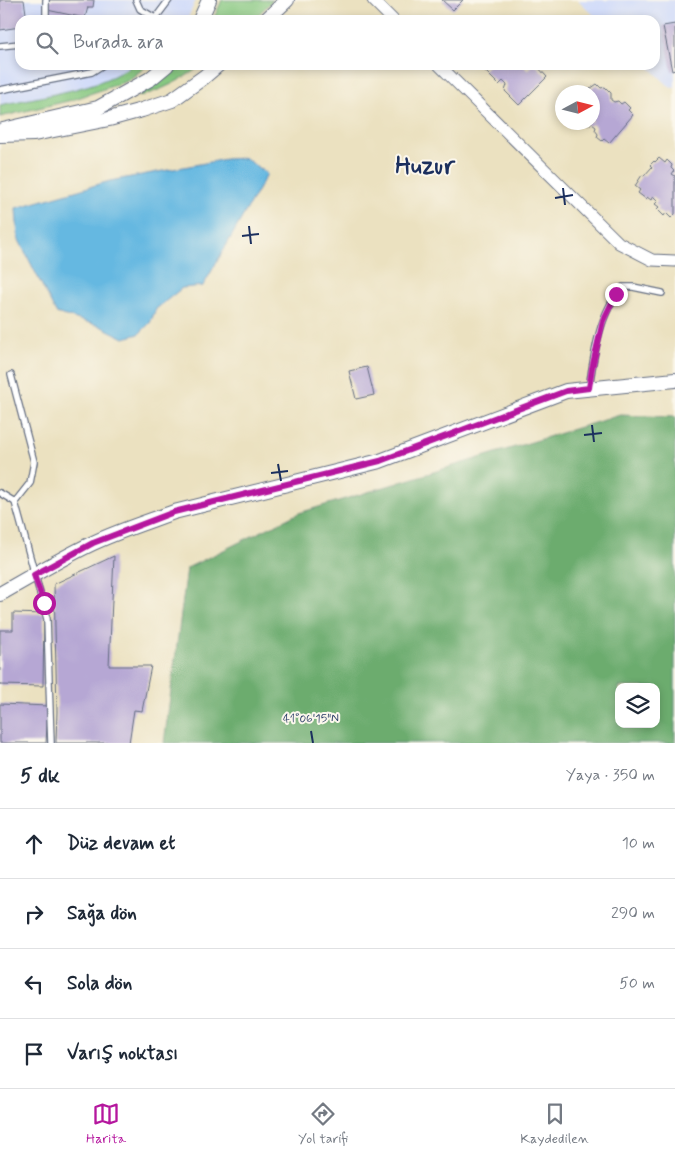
<!DOCTYPE html>
<html lang="tr">
<head>
<meta charset="utf-8">
<style>
  body { margin:0; font-family:Mynerve,sans-serif; background:#f2f2f3; color:#1f2937 }
  .controls { position:absolute; right:15px; bottom:15px; display:grid; overflow:hidden; border-radius:10px; box-shadow:0 2px 8px #0003 }
  .controls button { width:45px; height:45px; display:grid; place-items:center; padding:0; border:0; border-bottom:1px solid #e0e1e3; background:#fff; color:#1f2937; font:25px sans-serif }
  .compass { position:absolute; left:555px; top:85px; width:45px; height:45px; border-radius:50%; background:#fff; box-shadow:0 2px 8px #0003; rotate:83deg }
  .stop { position:absolute; width:15px; height:15px; margin:-11px; border:4px solid #b5179e; border-radius:50%; background:#fff }
  .stop.end { background:#b5179e; border-color:#fff; box-shadow:0 1px 5px #0008 }
  .list { margin:0; padding:0; list-style:none }
  h2 { display:flex; justify-content:space-between; align-items:center; height:65px; margin:0; padding:0 20px; font-size:21px }
  h2 small { font-size:16px; font-weight:400; color:#747a83 }
  .list li { display:grid; grid-template-columns:32px 1fr auto; gap:15px; align-items:center; box-sizing:border-box; height:70px; padding:0 20px; border-top:1px solid #e0e1e3 }
  .list b { display:block; font-size:19px; white-space:nowrap }
  .list em { font-size:16px; font-style:normal; color:#747a83 }
  .icon { flex:none; width:28px; height:28px; fill:none; stroke:currentColor; stroke-width:2; stroke-linecap:round; stroke-linejoin:round }
  .map { position:relative; flex:none; width:675px; height:743px; overflow:hidden }
  .search { position:absolute; background:#fff; box-shadow:0 2px 8px #0003; left:15px; right:15px; top:15px; height:55px; display:flex; align-items:center; gap:12px; box-sizing:border-box; padding:0 18px; border-radius:15px; color:#747a83; font-size:19px }
  .sheet { height:345px; background:#fff }
  nav { display:flex; justify-content:space-around; align-items:center; box-sizing:border-box; height:70px; border-top:1px solid #e0e1e3; background:#fff; font-size:14px; color:#747a83 }
  nav a { display:grid; justify-items:center; gap:2px }
  nav .on { color:#b5179e }
  .map>svg:first-child { display:block }
</style>
</head>
<body>
<div class="map">
<svg width="675" height="743" viewBox="0 0 675 743">
  <rect width="100%" height="100%" fill="#fbf7ec"/>
  <filter id="ink" filterUnits="userSpaceOnUse"><feTurbulence type="fractalNoise" baseFrequency=".02" numOctaves="2"/><feDisplacementMap in="SourceGraphic" scale="10" xChannelSelector="R" yChannelSelector="G"/><feConvolveMatrix kernelMatrix="1 2 1 2 8 2 1 2 1" color-interpolation-filters="sRGB"/></filter>
  <filter id="wash" filterUnits="userSpaceOnUse"><feTurbulence type="fractalNoise" baseFrequency=".0096" numOctaves="4" result="noise"/><feDisplacementMap in="SourceGraphic" scale="20" xChannelSelector="R" yChannelSelector="G"/><feGaussianBlur stdDeviation="1.12" result="paint"/><feColorMatrix in="noise" values="0 0 0 0 0 0 0 0 0 0 0 0 0 0 0 0 0 1.4 0 .05"/><feComposite in="paint" operator="in"/></filter>
  <g filter="url(#wash)">
    <rect width="100%" height="100%" fill="#ebe1c0"/>
    <g fill="#cfdafa">
      <polygon points="0,0 196,0 187,20 20,20 20,65 148,65 127,81 72,100 0,117"/>
      <polygon points="578,0 675,0 675,87 671,88 647,65 655,65 655,20 599,20"/>
    </g>
    <g fill="#86c780" stroke="#507b6f">
      <polygon points="222,0 273,0 253,20 213,20"/>
      <path d="M131,65H148L127,81L72,100L0,117V105C36,97 105,88 131,65Z"/>
      <path d="M178,65H202C182,80 161,91 137,97Z"/>
    </g>
    <path fill="#6cac6e" stroke="#446e66" fill-rule="evenodd" d="M620,415L675,417V743H164L187,568L299,513ZM619,687H656V724H619Z"/>
    <polygon fill="#65b8e1" stroke="#4074a0" points="245,158 267,174 203,286 182,288 156,309 150,323 139,334 124,338 100,326 56,313 18,238 16,208 110,181 226,159"/>
    <g id="blocks">
      <g fill="#b6a7d4">
        <polygon points="0,0 24,0 27,20 20,20 20,27 0,30"/>
        <polygon points="48,0 94,0 93,7 88,7 85,18 47,10"/>
        <polygon points="442,0 463,0 453,10"/>
        <polygon points="675,24 675,70 672,71 663,26"/>
        <polygon points="489,65 523,65 527,70 532,65 536,65 547,77 519,105 505,91 507,85 503,81 499,85 484,70"/>
        <polygon points="597,84 601,88 605,87 611,93 611,100 614,102 618,101 621,104 624,102 630,108 628,110 633,115 609,143 604,139 602,141 597,137 598,134 595,130 596,127 592,124 588,126 585,122 592,122 592,92 588,92 587,91"/>
        <polygon points="659,158 665,163 667,160 672,165 671,168 674,171 672,174 675,176 675,214 671,218 666,213 664,216 657,209 659,207 655,204 658,201 653,196 651,200 647,197 646,199 638,193 640,190 635,186 642,175 644,176 652,167 650,165 654,161 655,162"/>
        <polygon points="367,367 374,395 356,399 349,371"/>
        <polygon points="114,556 109,666 151,666 142,711 134,710 129,743 56,743 57,711 54,584"/>
        <polygon points="13,613 44,614 43,686 0,685 0,630 13,630"/>
        <polygon points="0,704 48,706 46,743 0,743"/>
      </g>
    </g>
  </g>
  <g filter="url(#ink)">
    <use href="#blocks" fill-opacity="0" stroke="#646d80" stroke-width="1"/>
    <g fill="none" stroke-linecap="round" stroke-linejoin="round">
      <defs>
        <g id="service">
          <polyline points="46,0 46,20"/>
          <polyline points="136,0 140,9 155,18"/>
          <polyline points="154,20 169,0"/>
          <polyline points="0,46 20,44"/>
          <polyline points="0,90 92,72 103,65"/>
          <polyline points="11,375 34,462 30,483 15,502"/>
          <path d="M589,388C594,355 599,312 623,287H633L662,293"/>
          <polyline points="0,493 15,502 47,619 51,743"/>
        </g>
        <g id="minor">
          <polyline points="373,0 393,20"/>
          <polyline points="439,65 619,243 652,260 675,261"/>
        </g>
        <g id="tertiary">
          <polyline points="200,20 209,0"/>
          <polyline points="266,20 287,0"/>
          <polyline points="3,130 98,108 150,79 167,65"/>
          <polyline points="0,135 34,134 109,119 142,110 172,100 204,77 218,65"/>
          <path d="M0,594C30,577 60,559 91,544C118,531 147,522 174,512L380,461L566,391L675,380"/>
        </g>
      </defs>
      <use href="#service" stroke="#646d80" stroke-width="8"/>
      <use href="#minor" stroke="#646d80" stroke-width="13"/>
      <use href="#tertiary" stroke="#646d80" stroke-width="16"/>
      <use href="#service" stroke="#fff" stroke-width="5.5"/>
      <use href="#minor" stroke="#fff" stroke-width="11"/>
      <use href="#tertiary" stroke="#fff" stroke-width="14"/>
    </g>
  </g>
  <g fill="none" stroke-linecap="round" stroke-linejoin="round" filter="url(#ink)">
    <polyline stroke="#b5179e" stroke-width="6" points="44,603 34,575 93,543 174,512 380,461 566,391 589,388 592,368 603,321 616,294"/>
  </g>
  <path fill="none" stroke="#1b2f5e" stroke-width="2" d="M563,188L565,205M555,198L573,195M249,226L251,244M242,236L259,234M592,425L594,442M584,435L602,433M278,464L281,481M271,473L288,471M311,731L313,743"/>
  <g text-anchor="middle" dominant-baseline="central" stroke-width="4" stroke-linejoin="round" paint-order="stroke">
    <g font-size="24" font-weight="bold" fill="#1b2f5e" stroke="#fbf7ec">
      <text x="425" y="166">Huzur</text>
    </g>
  </g>
  <g font-size="12" text-anchor="middle" fill="#1b2f5e" stroke="#fbf7ec" stroke-width="4" stroke-linejoin="round" paint-order="stroke">
    <text x="311" y="722">41°06'15"N</text>
  </g>
</svg>
<div class="controls">
<button><svg class="icon" aria-label="layers" viewBox="0 0 24 24"><path d="M12 4l9 5-9 5-9-5zM3 14l9 5 9-5"/></svg></button>
</div>
<svg class="compass" viewBox="-18 -18 36 36"><path d="M0-13l5 13h-10z" fill="#e53935"/><path d="M0 13l5-13h-10z" fill="#747a83"/></svg>
<div class="stop" style="left:44px;top:603px"></div>
<div class="stop end" style="left:616px;top:294px"></div>
<div class="search"><svg class="icon" aria-label="search" viewBox="0 0 24 24"><circle cx="10" cy="10" r="6"/><path d="M15 15l6 6"/></svg>Burada ara</div>
</div>
<section class="sheet">
<h2>5 dk<small>Yaya · 350 m</small></h2>
<ul class="list">
<li><svg class="icon" aria-label="ahead" viewBox="0 0 24 24"><path d="M12 20V5M6 11l6-6 6 6"/></svg><div><b>Düz devam et</b></div><em>10 m</em></li>
<li><svg class="icon" aria-label="right" viewBox="0 0 24 24"><path d="M7 20v-9h11M14 6l5 5-5 5"/></svg><div><b>Sağa dön</b></div><em>290 m</em></li>
<li><svg class="icon" aria-label="left" viewBox="0 0 24 24"><path d="M17 20v-9H6M10 6l-5 5 5 5"/></svg><div><b>Sola dön</b></div><em>50 m</em></li>
<li><svg class="icon" aria-label="arrive" viewBox="0 0 24 24"><path d="M6 21V4h12l-3 4 3 4H6"/></svg><div><b>Varış noktası</b></div></li>
</ul>
</section>
<nav>
<a class="on"><svg class="icon" aria-label="map" viewBox="0 0 24 24"><path d="M3 6l6-2 6 2 6-2v14l-6 2-6-2-6 2zM9 4v14M15 6v14"/></svg>Harita</a>
<a><svg class="icon" aria-label="directions" viewBox="0 0 24 24"><path d="M12 3l9 9-9 9-9-9zM9 14v-3h6M13 9l2 2-2 2"/></svg>Yol tarifi</a>
<a><svg class="icon" aria-label="saved" viewBox="0 0 24 24"><path d="M7 4h10v16l-5-4-5 4z"/></svg>Kaydedilen</a>
</nav>
</body>
</html>
